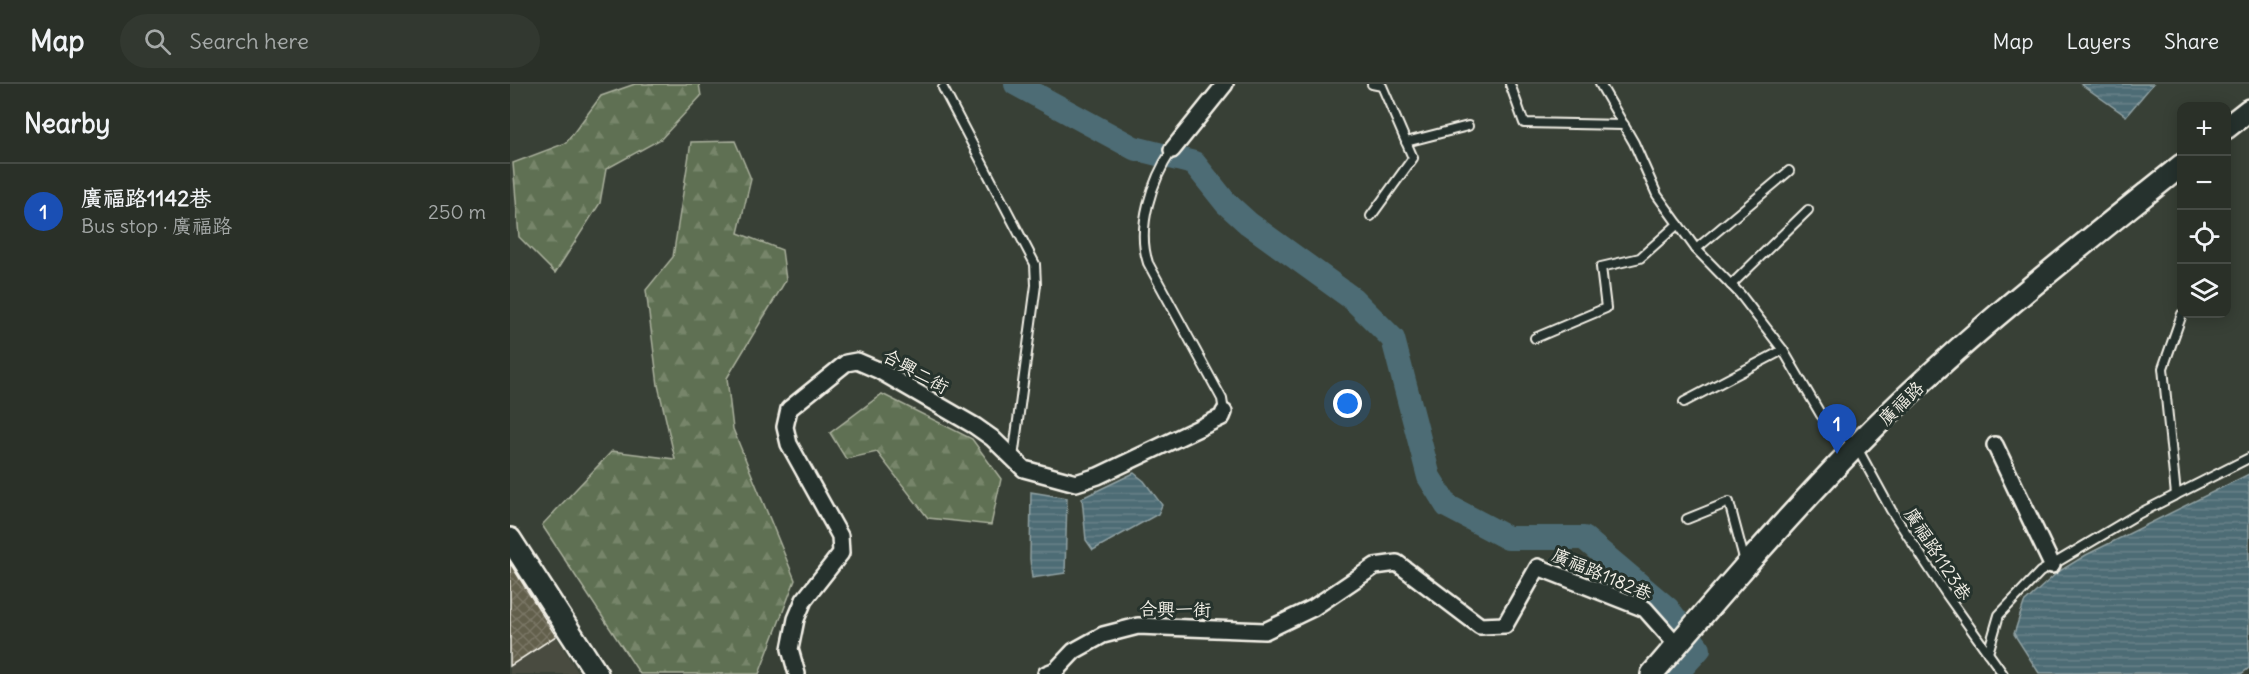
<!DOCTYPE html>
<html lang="en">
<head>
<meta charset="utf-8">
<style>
  body { margin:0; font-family:Delius,"LXGW WenKai TC",sans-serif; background:#323830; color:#f1f3f6 }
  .controls { position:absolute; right:18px; top:18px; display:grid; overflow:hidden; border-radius:12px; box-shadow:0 3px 15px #0003 }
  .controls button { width:54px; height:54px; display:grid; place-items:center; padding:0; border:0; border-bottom:2px solid #464b45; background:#2a3028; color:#f1f3f6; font:30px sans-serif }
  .you { position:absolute; left:838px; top:320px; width:21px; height:21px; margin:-15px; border:4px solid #fff; border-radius:50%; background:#1a73e8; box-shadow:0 0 0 9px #1a73e833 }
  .badge { display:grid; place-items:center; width:39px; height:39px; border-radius:50%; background:#ff9aa2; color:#fff; font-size:20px; font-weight:700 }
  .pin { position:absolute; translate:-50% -50px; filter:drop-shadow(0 2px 3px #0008) }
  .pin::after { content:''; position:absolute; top:32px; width:21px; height:18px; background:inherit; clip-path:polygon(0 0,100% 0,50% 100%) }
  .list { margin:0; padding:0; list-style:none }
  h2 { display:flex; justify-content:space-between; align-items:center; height:78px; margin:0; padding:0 24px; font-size:26px }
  h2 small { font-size:20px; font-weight:400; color:#a5a9a8 }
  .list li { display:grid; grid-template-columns:39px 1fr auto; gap:18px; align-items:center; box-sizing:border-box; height:96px; padding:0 24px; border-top:2px solid #464b45 }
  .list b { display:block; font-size:22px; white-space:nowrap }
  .list p { margin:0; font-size:20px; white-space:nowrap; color:#a5a9a8 }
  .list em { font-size:20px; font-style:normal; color:#a5a9a8 }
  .icon { flex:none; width:33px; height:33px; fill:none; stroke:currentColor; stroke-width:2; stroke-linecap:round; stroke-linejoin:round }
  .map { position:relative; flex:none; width:1739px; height:590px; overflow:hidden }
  header { display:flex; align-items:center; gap:36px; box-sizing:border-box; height:84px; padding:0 30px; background:#2a3028; border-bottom:2px solid #464b45 }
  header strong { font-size:28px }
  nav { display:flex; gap:33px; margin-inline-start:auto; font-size:21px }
  .search { width:420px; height:54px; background:#323830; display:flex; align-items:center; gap:15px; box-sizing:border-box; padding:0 21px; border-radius:33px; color:#a5a9a8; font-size:22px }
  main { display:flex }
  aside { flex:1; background:#2a3028 }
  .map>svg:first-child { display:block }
</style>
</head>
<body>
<header>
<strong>Map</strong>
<div class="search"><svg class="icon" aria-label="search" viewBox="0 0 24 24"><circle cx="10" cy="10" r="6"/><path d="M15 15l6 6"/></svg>Search here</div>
<nav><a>Map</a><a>Layers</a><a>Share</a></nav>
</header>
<main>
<aside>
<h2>Nearby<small></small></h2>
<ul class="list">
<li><span class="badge" style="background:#1a4fb4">1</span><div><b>廣福路1142巷</b><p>Bus stop · 廣福路</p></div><em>250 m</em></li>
</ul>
</aside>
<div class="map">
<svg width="1739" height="590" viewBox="0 0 1739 590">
  <defs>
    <pattern id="forest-firs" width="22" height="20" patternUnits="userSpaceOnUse" patternTransform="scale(1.5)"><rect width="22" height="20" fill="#5f7052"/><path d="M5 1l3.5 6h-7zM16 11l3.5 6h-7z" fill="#77856b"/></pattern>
    <pattern id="water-rules" width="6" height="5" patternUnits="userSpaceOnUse" patternTransform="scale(1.5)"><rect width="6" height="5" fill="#4e6c75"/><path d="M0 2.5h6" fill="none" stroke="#688189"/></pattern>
    <pattern id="building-cross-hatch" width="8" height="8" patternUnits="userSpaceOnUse" patternTransform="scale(1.5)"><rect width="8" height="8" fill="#625f4b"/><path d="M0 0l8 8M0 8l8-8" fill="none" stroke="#797665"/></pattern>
  </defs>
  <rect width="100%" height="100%" fill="#384036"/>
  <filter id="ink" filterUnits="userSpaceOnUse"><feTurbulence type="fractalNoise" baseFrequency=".0167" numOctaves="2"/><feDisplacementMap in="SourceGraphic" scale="12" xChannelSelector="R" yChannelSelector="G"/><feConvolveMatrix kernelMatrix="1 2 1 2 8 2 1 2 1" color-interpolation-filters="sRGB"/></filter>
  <g filter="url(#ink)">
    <polygon fill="#484c3f" points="0,479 46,552 69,590 0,590"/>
    <g fill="url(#forest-firs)" stroke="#aab09d" stroke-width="1.5">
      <polygon points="125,0 189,0 191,12 151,55 96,85 90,119 45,189 9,153 3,79 56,59 91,12"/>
      <polygon points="225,57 241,95 228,149 272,166 276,196 217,294 223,345 285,496 249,590 130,590 32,441 102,367 165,375 148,301 136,206 163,173 181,58"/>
      <polygon points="372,310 462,355 491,395 481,441 418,434 367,368 336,375 320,349"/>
    </g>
    <g fill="url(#water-rules)" stroke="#90a1a3" stroke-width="1.5">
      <polygon points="1571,0 1643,0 1616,32"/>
      <polygon points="624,389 634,397 652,421 648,430 583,466 576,456 572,414"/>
      <polygon points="1739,390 1739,584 1731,590 1529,589 1504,550 1514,519 1548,488 1576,471"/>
      <polygon points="521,408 557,414 555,489 522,494 520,475"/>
    </g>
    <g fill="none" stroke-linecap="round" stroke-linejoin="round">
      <polyline stroke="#4e6c75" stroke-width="24" points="506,0 624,64 684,79 716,119 738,139 843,215 883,255 919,393 937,422 998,454 1074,454 1158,525 1189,565 1166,590"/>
    </g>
    <polygon fill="url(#building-cross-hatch)" stroke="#f4f1e8" stroke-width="1.5" points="0,479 46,552 0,582"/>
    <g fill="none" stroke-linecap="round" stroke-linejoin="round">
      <defs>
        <g id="lane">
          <polyline points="1000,0 1014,39 1114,41"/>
          <polyline points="1090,0 1124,59 1147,111 1186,165 1230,210 1273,266 1311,331 1346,362 1381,426 1437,511 1493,590"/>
          <polyline points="433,4 525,180 526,201 503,374"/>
          <polyline points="896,58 958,42"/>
          <path d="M662,66C642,96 626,143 638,179L712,315L714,328"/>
          <polyline points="861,132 903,74 872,2 862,0"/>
          <polyline points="1186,165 1279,87"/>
          <polyline points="1221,201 1298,126"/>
          <polyline points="1025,254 1096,224 1091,183 1130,174 1168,140"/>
          <polyline points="1174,318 1273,266"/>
          <polyline points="1666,411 1653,284 1672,230"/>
          <polyline points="1177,435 1219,418 1235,478"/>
          <polyline points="1478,569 1489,531 1530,488 1628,430 1739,374"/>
        </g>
        <g id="street">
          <polyline points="662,66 715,0"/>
          <polyline points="1485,361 1542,481"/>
          <polyline points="287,590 280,565 286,535 294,516 331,469 330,452 279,360 275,343 279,325 336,279 347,277 368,286 465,342 482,354 514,385 566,399 588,392 712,333 714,328"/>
          <polyline points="536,590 546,586 564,567 593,551 628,542 755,547 803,524 865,482 887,479 970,542 995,541 1028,483 1135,525 1167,561"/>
        </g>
        <g id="secondary">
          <polyline points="1716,44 1739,26"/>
          <polyline points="0,455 87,590"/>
          <path d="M1142,590C1208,513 1274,436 1345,363C1445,260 1560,171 1672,81"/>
        </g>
      </defs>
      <use href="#lane" stroke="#f4f1e8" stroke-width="12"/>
      <use href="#street" stroke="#f4f1e8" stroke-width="20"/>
      <use href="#secondary" stroke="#f4f1e8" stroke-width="26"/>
      <use href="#lane" stroke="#26332d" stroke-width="8"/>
      <use href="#street" stroke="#26332d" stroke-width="15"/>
      <use href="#secondary" stroke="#26332d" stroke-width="21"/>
    </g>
  </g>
  <g text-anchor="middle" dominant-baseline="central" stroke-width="6" stroke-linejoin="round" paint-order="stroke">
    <g font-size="18" fill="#f4f1e8" stroke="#26332d">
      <text transform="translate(406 287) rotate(29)">合興二街</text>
      <text transform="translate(1391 319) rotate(-44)">廣福路</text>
      <text transform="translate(1428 470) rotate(57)">廣福路1123巷</text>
      <text transform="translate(1092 490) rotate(23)">廣福路1182巷</text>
      <text transform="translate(665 525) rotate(1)">合興一街</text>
    </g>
  </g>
</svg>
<div class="controls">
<button>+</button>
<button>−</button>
<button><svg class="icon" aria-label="locate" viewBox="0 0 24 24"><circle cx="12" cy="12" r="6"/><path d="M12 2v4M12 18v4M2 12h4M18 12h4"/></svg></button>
<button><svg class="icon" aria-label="layers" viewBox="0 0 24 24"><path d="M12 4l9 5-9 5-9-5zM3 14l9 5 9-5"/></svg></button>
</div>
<div class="you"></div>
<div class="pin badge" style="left:1327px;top:370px;background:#1a4fb4">1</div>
</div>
</main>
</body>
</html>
